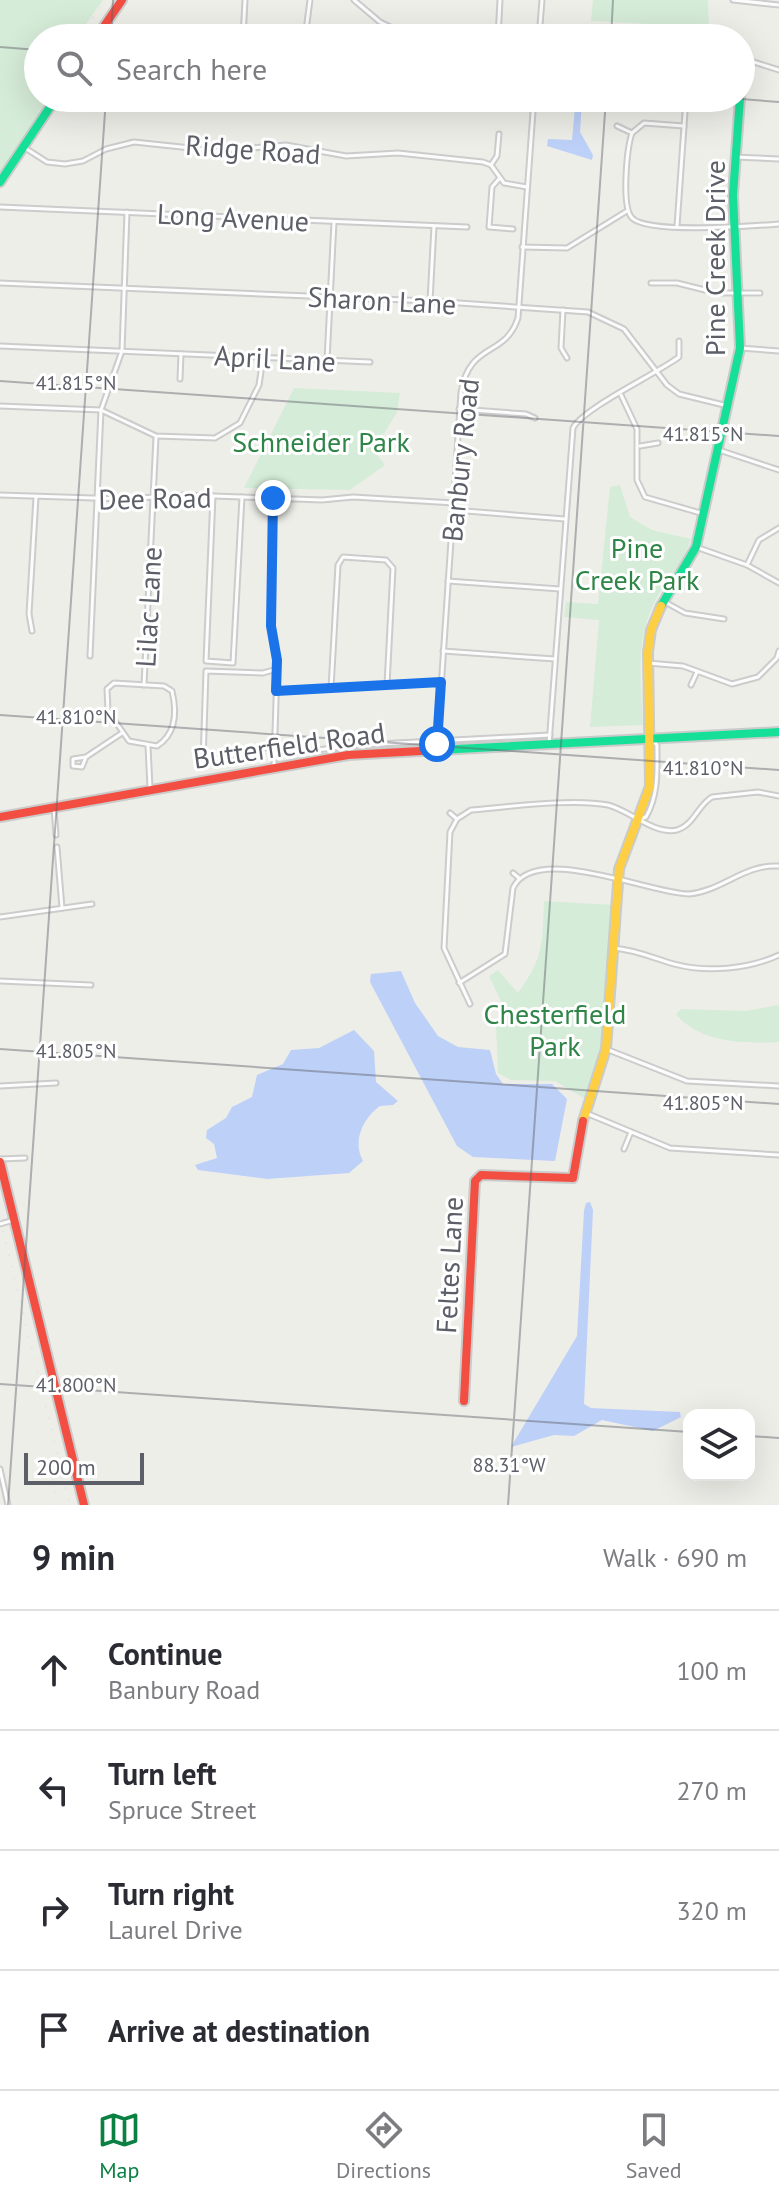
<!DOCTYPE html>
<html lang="en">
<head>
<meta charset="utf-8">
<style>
  body { margin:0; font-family:"PT Sans",sans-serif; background:#f2f2f3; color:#2b2b33 }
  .controls { position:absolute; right:24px; bottom:24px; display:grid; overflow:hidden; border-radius:16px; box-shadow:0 8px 32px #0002 }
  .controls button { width:72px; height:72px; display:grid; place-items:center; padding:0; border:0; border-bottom:2px solid #e1e1e2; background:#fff; color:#2b2b33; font:40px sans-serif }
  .scale { position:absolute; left:24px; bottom:20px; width:120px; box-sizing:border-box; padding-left:8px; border:4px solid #5d5f68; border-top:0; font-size:22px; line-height:28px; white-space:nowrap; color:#5d5f68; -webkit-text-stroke:6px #fff; paint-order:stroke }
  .stop { position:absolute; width:24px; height:24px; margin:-18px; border:6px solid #1a73e8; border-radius:50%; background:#fff }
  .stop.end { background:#1a73e8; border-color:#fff; box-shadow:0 2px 8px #0008 }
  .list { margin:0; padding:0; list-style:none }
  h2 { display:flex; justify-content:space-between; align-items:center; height:104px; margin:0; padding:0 32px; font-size:34px }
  h2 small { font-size:26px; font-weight:400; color:#7c7c81 }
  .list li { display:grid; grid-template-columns:52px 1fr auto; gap:24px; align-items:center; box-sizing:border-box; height:120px; padding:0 32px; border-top:2px solid #e1e1e2 }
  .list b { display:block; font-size:30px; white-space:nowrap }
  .list p { margin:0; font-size:26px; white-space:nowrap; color:#7c7c81 }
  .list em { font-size:26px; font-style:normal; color:#7c7c81 }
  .icon { flex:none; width:44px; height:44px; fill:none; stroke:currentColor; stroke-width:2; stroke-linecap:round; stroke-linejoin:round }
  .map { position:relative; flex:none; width:779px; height:1505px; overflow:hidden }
  .search { position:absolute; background:#fff; box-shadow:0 8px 32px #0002; left:24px; right:24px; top:24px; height:88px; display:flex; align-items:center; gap:20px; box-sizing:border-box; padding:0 28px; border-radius:44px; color:#7c7c81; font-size:30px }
  .sheet { height:584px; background:#fff }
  nav { display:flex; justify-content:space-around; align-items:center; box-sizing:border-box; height:112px; border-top:2px solid #e1e1e2; background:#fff; font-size:22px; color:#7c7c81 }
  nav a { display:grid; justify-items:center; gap:4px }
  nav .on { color:#0b8043 }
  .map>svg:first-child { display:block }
</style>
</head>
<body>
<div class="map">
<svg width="779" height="1505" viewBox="0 0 779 1505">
  <rect width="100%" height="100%" fill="#eeeee9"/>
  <g fill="#d5ecd8">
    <polygon points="0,0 103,0 76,38 38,38 38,98 49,98 0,172"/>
    <polygon points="593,0 708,0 709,27 591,21"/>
    <polygon points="294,388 400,393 397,412 384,434 380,433 393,440 387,452 372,443 370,446 385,465 350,490 244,488"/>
    <path d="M620,485L630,517L652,530L691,539C683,564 665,581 654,603C635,642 641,684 643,725L590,727L599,620L564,617L566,602L598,604L610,487Z"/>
    <path d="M544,901L614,905L606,1037L587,1100L555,1081L511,1080L498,1073L496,1026L504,1008L489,976L498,970L518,993C544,957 542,945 544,901Z"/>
    <path d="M779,1005V1042C745,1044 699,1043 676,1014L681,1009L746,1011Z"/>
  </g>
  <g fill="#bdd0f8">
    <polygon points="544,98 592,98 582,102 580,132 593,155 592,160 547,146 548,139 572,140 575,107 544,105"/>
    <polygon points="401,971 415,1003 438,1036 458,1047 490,1050 496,1074 503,1084 552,1084 567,1099 555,1161 473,1157 457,1146 370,982 371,974"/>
    <path d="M354,1030L374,1051L376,1082L398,1101L393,1105L380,1106C363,1118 352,1141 363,1161L349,1173L267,1179L198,1170L195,1165L217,1158L214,1144L206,1138L207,1130L226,1118L232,1107L252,1097L257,1075L283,1064L291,1050L319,1048Z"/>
    <polygon points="590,1202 593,1210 584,1404 591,1408 680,1412 681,1417 653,1431 602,1420 574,1436 554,1435 511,1447 577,1336 584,1211 586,1203"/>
  </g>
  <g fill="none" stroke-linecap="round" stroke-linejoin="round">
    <defs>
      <g id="street">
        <polyline points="354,0 380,22 413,38"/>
        <polyline points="733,0 779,5"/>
        <polyline points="243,38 245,0"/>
        <polyline points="305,38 310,0"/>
        <polyline points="498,38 500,0"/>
        <polyline points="539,38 542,0"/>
        <polyline points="741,58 779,70"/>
        <polyline points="741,79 742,59"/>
        <polyline points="480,98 534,101"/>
        <polyline points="617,126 632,133"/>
        <path d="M684,126L644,123L632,133C627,148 621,206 632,218C648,234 753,226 779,224"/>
        <polyline points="22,146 47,162 65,164 83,161 106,149 134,142 219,151 286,145 346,156 398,153 483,162 491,165 504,183 527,187"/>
        <polyline points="735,157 779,159"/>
        <polyline points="491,165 497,156 499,134"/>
        <polyline points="499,179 492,187 489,227 513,229"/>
        <polyline points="0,207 467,227"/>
        <polyline points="677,226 686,98"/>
        <polyline points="522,247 567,248 627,211"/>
        <polyline points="0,283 430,301 588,312 624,329 667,385 679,394 728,406"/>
        <polyline points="651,283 677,283 717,293 760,293"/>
        <polyline points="430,301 434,226"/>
        <polyline points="563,310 561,348 567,358"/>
        <polyline points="0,346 370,362"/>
        <polyline points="740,348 779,351"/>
        <polyline points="327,360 334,222"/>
        <polyline points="180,379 181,354"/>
        <polyline points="621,395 637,429 637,480 645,497 704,514"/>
        <polyline points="0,406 101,410 156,436 215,438 240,423 259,385 263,358"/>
        <polyline points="459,409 526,414 535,418"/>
        <polyline points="640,446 658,443"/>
        <polyline points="719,450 779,470"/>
        <polyline points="0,495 124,499 185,495 322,500 353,497 454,503"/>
        <polyline points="213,496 206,661 233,663 242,497"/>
        <polyline points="273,498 271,626 277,669 274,765"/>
        <polyline points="453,510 565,519"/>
        <polyline points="696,547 747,565 779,583"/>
        <polyline points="747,565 759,540 779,528"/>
        <polyline points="448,581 560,589"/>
        <polyline points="663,601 685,613 724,619"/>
        <polyline points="32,631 29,614 36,497"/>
        <polyline points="443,651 555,659"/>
        <polyline points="90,656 101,410 122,351 127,212"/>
        <polyline points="648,663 683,666 732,684 758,677 777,658 779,651"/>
        <path d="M114,683L164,686L172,691C177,712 176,734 157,746L129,741L108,711L107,689Z"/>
        <polyline points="144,685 156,437"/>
        <polyline points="691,685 697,672"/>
        <polyline points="331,688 338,565 343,557 386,560 393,568 387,685"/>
        <polyline points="276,691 440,682"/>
        <path d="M549,744L573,428C582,409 656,374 679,357V341"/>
        <polyline points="148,746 150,788"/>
        <polyline points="274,746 203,762 206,671 263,673 277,669"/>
        <path d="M437,748L461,392C470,341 505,358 518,318L534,98"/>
        <polyline points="274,755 359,745 550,735"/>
        <polyline points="86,757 82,767 73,766 73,759 86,757 122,733"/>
        <polyline points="54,807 56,835"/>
        <polyline points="450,813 457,819"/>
        <path d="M640,819L646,817C659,794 657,770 657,745L652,739"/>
        <polyline points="57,847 62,908"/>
        <polyline points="513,873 519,878"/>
        <polyline points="0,917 92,904"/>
        <path d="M614,948C636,950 653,958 674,964C707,973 749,969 779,955"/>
        <polyline points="0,981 91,985"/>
        <path d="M459,983L505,954L513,888C535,842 651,894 689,894C722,891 744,864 779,866"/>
        <path d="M470,1004L444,948L450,832L457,819L471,810C508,807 573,798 608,805C629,810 654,835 677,830C694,825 698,805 712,797L758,792L779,796"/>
        <polyline points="606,1049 687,1081 779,1086"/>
        <polyline points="0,1086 56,1083"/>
        <polyline points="586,1113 670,1148 779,1155"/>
        <polyline points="624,1149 631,1132"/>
        <polyline points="0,1159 25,1158"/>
        <polyline points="0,1224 14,1220"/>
        <polyline points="0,1469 8,1505"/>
      </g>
      <g id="fast">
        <polyline points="0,182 56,98"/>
        <polyline points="661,606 696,547 740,348 733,195 740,98"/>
        <polyline points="439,750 779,732"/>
      </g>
      <polyline id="slow" points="583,1121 606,1049 619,869 650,786 648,652 651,630 661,606"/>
      <g id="jam">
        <polyline points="96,38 122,0"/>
        <polyline points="0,817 348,755 439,750"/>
        <polyline points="0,1162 84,1505"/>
        <polyline points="464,1401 475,1181 481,1175 573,1178 583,1121"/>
      </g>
    </defs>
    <use href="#street" stroke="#cbcccb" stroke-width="7"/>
    <use href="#fast" stroke="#cacbcb" stroke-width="12"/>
    <use href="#slow" stroke="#cacbcb" stroke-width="12"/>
    <use href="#jam" stroke="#cacbcb" stroke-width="12"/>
    <use href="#street" stroke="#fcfcfc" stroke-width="3"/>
    <use href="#fast" stroke="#16e098" stroke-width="8"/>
    <use href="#slow" stroke="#ffcf43" stroke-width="8"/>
    <use href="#jam" stroke="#f24e42" stroke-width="8"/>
    <g stroke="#e5e5e5" stroke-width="2" stroke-dasharray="2 10" stroke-linecap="butt">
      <polyline points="79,38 105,0"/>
      <polyline points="0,156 39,98"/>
      <polyline points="0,1219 70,1505"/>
      <polyline points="52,1467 56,1505"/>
    </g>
  </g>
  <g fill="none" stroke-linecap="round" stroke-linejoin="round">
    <polyline stroke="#1a73e8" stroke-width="10" points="273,498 271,626 277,660 276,691 441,682 437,744"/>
  </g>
  <path fill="none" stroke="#5d5f68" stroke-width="2" stroke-opacity="0.45" d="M111,38L113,0M611,38L613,0M0,47L38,50M728,98L779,102M0,381L779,436M0,715L779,770M0,1049L779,1104M0,1384L689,1432M749,1436L779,1438M8,1505L106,98M508,1505L606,98"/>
  <g text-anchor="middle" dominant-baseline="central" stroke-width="6" stroke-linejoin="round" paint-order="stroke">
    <g font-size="28" fill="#5d5f68" stroke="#fff">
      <text transform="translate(253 149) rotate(4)">Ridge Road</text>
      <text transform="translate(233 217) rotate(3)">Long Avenue</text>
      <text transform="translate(714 258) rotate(-90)">Pine Creek Drive</text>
      <text transform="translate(382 300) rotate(3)">Sharon Lane</text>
      <text transform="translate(275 358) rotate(3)">April Lane</text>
      <text transform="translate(460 460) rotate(-84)">Banbury Road</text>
      <text transform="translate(155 498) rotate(-1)">Dee Road</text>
      <text transform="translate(148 607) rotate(-87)">Lilac Lane</text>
      <text transform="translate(289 745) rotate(-8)">Butterfield Road</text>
      <text transform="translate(449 1265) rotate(-87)">Feltes Lane</text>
    </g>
    <g font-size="28" fill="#2f8548" stroke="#fff">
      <text x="321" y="441">Schneider Park</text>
      <text x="637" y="547">Pine<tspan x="637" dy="32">Creek Park</tspan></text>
      <text x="555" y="1013">Chesterfield<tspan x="555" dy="32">Park</tspan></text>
    </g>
  </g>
  <g font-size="20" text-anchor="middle" fill="#5d5f68" stroke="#fff" stroke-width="6" stroke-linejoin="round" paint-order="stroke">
    <text x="76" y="390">41.815°N</text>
    <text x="703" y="441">41.815°N</text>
    <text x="76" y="724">41.810°N</text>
    <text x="703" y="775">41.810°N</text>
    <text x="76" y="1058">41.805°N</text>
    <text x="703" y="1110">41.805°N</text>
    <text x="76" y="1392">41.800°N</text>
    <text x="509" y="1472">88.31°W</text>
  </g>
</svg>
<div class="controls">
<button><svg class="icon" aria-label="layers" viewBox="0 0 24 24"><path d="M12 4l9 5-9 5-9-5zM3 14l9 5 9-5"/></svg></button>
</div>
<div class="scale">200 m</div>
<div class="stop" style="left:437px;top:744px"></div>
<div class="stop end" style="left:273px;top:498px"></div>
<div class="search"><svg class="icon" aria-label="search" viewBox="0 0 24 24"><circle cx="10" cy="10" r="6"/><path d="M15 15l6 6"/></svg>Search here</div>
</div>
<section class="sheet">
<h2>9 min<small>Walk · 690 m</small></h2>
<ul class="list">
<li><svg class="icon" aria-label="ahead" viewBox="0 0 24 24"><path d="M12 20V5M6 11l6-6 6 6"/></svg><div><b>Continue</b><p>Banbury Road</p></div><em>100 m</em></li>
<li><svg class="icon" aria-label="left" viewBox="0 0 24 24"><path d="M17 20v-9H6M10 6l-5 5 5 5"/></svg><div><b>Turn left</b><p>Spruce Street</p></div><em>270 m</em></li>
<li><svg class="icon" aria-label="right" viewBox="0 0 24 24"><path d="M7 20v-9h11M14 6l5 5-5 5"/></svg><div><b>Turn right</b><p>Laurel Drive</p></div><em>320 m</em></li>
<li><svg class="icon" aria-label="arrive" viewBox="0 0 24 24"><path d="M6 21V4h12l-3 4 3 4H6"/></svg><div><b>Arrive at destination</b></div></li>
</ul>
</section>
<nav>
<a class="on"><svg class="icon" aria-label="map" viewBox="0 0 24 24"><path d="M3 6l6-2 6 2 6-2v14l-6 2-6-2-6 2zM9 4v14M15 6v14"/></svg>Map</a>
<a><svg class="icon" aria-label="directions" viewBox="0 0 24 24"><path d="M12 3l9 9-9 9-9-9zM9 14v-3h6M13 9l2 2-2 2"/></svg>Directions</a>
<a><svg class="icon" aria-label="saved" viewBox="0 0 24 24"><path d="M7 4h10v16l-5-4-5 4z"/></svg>Saved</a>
</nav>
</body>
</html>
